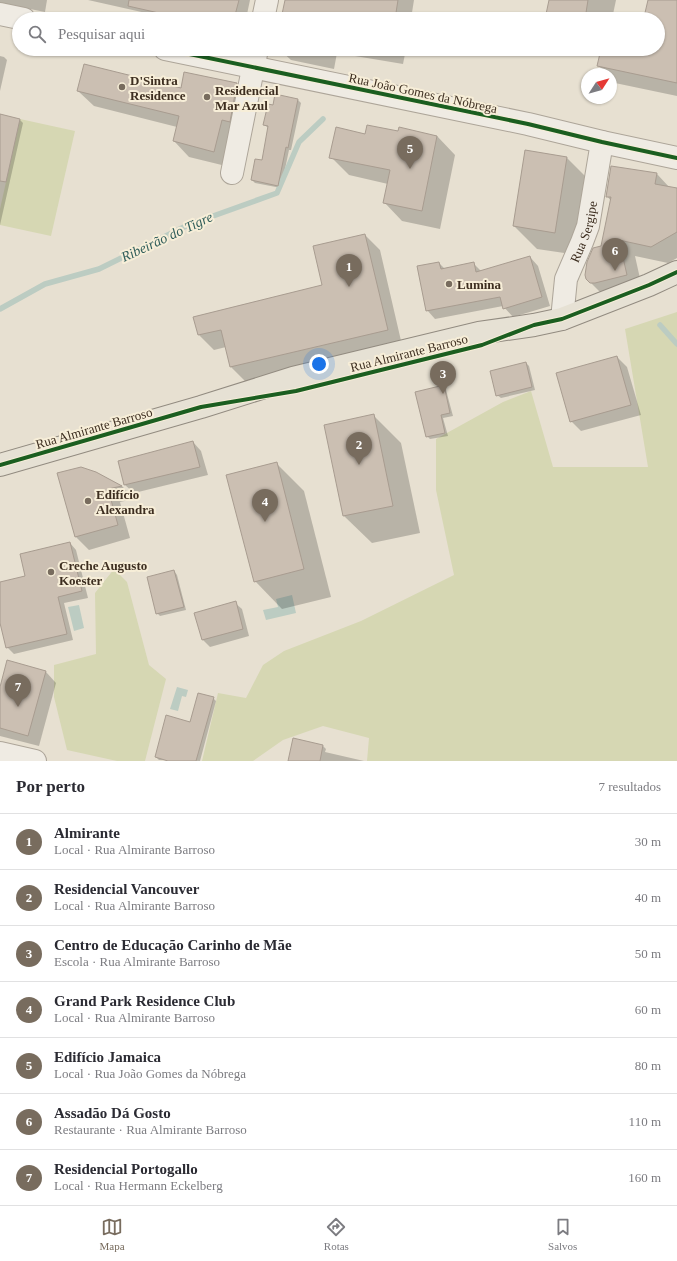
<!DOCTYPE html>
<html lang="pt">
<head>
<meta charset="utf-8">
<style>
  body { margin:0; font-family:Georgia,serif; background:#f7f7f7; color:#2b2b33 }
  .compass { position:absolute; left:581px; top:68px; width:36px; height:36px; border-radius:50%; background:#fff; box-shadow:0 1px 3px #0004; rotate:54deg }
  .you { position:absolute; left:319px; top:364px; width:14px; height:14px; margin:-10px; border:3px solid #fff; border-radius:50%; background:#1a73e8; box-shadow:0 0 0 6px #1a73e833 }
  .badge { display:grid; place-items:center; width:26px; height:26px; border-radius:50%; background:#786c5e; color:#fff; font-size:13px; font-weight:700 }
  .pin { position:absolute; translate:-50% -33px; filter:drop-shadow(0 1px 2px #0008) }
  .pin::after { content:''; position:absolute; top:21px; width:14px; height:12px; background:inherit; clip-path:polygon(0 0,100% 0,50% 100%) }
  .list { margin:0; padding:0; list-style:none }
  h2 { display:flex; justify-content:space-between; align-items:center; height:52px; margin:0; padding:0 16px; font-size:17px }
  h2 small { font-size:13px; font-weight:400; color:#7c7c81 }
  .list li { display:grid; grid-template-columns:26px 1fr auto; gap:12px; align-items:center; box-sizing:border-box; height:56px; padding:0 16px; border-top:1px solid #e1e1e2 }
  .list b { display:block; font-size:15px; white-space:nowrap }
  .list p { margin:0; font-size:13px; white-space:nowrap; color:#7c7c81 }
  .list em { font-size:13px; font-style:normal; color:#7c7c81 }
  .icon { flex:none; width:22px; height:22px; fill:none; stroke:currentColor; stroke-width:2; stroke-linecap:round; stroke-linejoin:round }
  .map { position:relative; flex:none; width:677px; height:761px; overflow:hidden }
  .search { position:absolute; background:#fff; box-shadow:0 1px 3px #0004; left:12px; right:12px; top:12px; height:44px; display:flex; align-items:center; gap:10px; box-sizing:border-box; padding:0 14px; border-radius:22px; color:#7c7c81; font-size:15px }
  .sheet { height:444px; background:#fff }
  nav { display:flex; justify-content:space-around; align-items:center; box-sizing:border-box; height:56px; border-top:1px solid #e1e1e2; background:#fff; font-size:11px; color:#7c7c81 }
  nav a { display:grid; justify-items:center; gap:2px }
  nav .on { color:#786c5e }
  .map>svg:first-child { display:block }
</style>
</head>
<body>
<div class="map">
<svg width="677" height="761" viewBox="0 0 677 761">
  <rect width="100%" height="100%" fill="#e7e0d1"/>
  <g fill="#d6d7b3">
    <polygon points="20,119 75,131 51,236 0,225 0,209"/>
    <polygon points="677,312 677,761 367,761 369,738 323,726 283,740 253,761 202,761 218,693 246,698 263,665 284,651 361,621 454,575 436,490 436,439 503,402 531,391 553,467 648,467 625,329"/>
    <polygon points="114,569 127,582 149,665 166,679 145,761 117,761 67,750 54,697 54,665 96,654 95,593"/>
  </g>
  <g fill="#bcccc2">
    <polygon points="292,595 296,613 266,620 263,610 278,607 276,599"/>
    <polygon points="79,605 84,628 74,631 68,607"/>
    <polygon points="177,687 188,690 186,697 182,696 178,711 170,709"/>
  </g>
  <g fill="#0003">
    <polygon points="0,0 47,0 45,12 0,3"/>
    <polygon points="88,0 250,0 246,19 156,19 152,18 146,13"/>
    <polygon points="286,0 414,0 411,19 282,19"/>
    <polygon points="550,0 616,0 612,19 546,19"/>
    <polygon points="649,0 677,0 677,96 615,83 611,78 611,74 607,74 599,66 602,50 599,49 658,49 658,19 645,19"/>
    <polygon points="279,49 406,49 403,64 337,53 334,69 291,60"/>
    <polygon points="0,56 4,57 7,60 0,91"/>
    <polygon points="185,74 237,84 252,100 230,167 189,157 174,141 177,127 94,106 78,91 182,89"/>
    <polygon points="298,100 301,103 291,150 289,150 281,188 255,183 252,180 263,161 269,128 264,125 273,106"/>
    <polygon points="0,115 20,120 23,123 0,225"/>
    <polygon points="399,132 437,136 455,155 440,229 402,221 384,202 388,184 349,175 331,157 366,135"/>
    <polygon points="526,151 567,158 590,181 578,255 537,249 514,226"/>
    <polygon points="657,174 670,188 677,189 677,258 668,263 635,256 643,292 604,296 587,279 602,247 611,201 607,196"/>
    <polygon points="365,235 380,250 402,345 246,382 231,367 226,347 214,350 199,335 323,286"/>
    <polygon points="530,257 538,266 550,306 513,317 503,306 435,319 427,310 439,263 445,269 473,263 481,271"/>
    <polygon points="617,357 627,367 641,415 581,431 571,421"/>
    <polygon points="526,363 529,366 535,390 501,398 497,395"/>
    <polygon points="443,386 446,390 453,416 443,418 448,436 430,439 427,436"/>
    <polygon points="374,416 401,443 420,533 372,543 344,516 325,426"/>
    <polygon points="193,442 201,451 208,475 134,493 125,485"/>
    <polygon points="276,463 304,491 331,597 282,609 255,581"/>
    <polygon points="95,473 122,486 134,499 120,502 130,538 89,550 76,537"/>
    <polygon points="70,543 76,550 88,598 64,603 73,640 14,654 7,647 0,619 0,583 26,576"/>
    <polygon points="174,571 177,575 186,610 160,616 157,613"/>
    <polygon points="235,603 242,609 249,636 210,647 203,640 196,613"/>
    <polygon points="46,672 56,683 39,746 0,736 0,690"/>
    <polygon points="213,698 216,701 200,761 159,760 156,757 190,723"/>
    <polygon points="323,746 326,749 325,752 364,761 289,761"/>
  </g>
  <g fill="none" stroke-linecap="round" stroke-linejoin="round">
    <g stroke="#bcccc2" stroke-width="5.5">
      <polyline points="0,309 45,284 99,269 188,225 277,193 299,142 323,119"/>
      <polyline points="660,325 677,344"/>
    </g>
  </g>
  <g fill="#cbbfb2" stroke="#a89c90">
    <polygon points="129,0 239,0 234,19 171,19 172,16 128,6"/>
    <polygon points="285,0 398,0 395,19 281,19"/>
    <polygon points="549,0 588,0 585,19 545,19"/>
    <polygon points="648,0 677,0 677,83 597,66 601,49 658,49 658,19 644,17"/>
    <polygon points="84,64 181,88 184,72 237,83 230,122 222,120 214,152 173,141 179,116 77,91"/>
    <polygon points="275,94 298,99 288,148 286,147 278,186 251,180 255,159 262,160 268,126 263,125 268,104 273,105"/>
    <polygon points="0,114 20,119 6,182 0,181"/>
    <polygon points="367,125 398,131 399,127 437,136 422,211 383,203 390,170 329,158 336,127 365,134"/>
    <polygon points="525,150 567,157 555,233 513,226"/>
    <polygon points="611,166 657,173 655,184 677,188 677,232 651,247 619,240 627,275 595,283 590,283 586,279 585,275 587,262 593,248 601,246 611,197 606,197"/>
    <polygon points="365,234 388,330 230,367 221,330 198,335 193,317 322,285 313,246"/>
    <polygon points="530,256 542,297 503,309 500,297 426,311 417,266 439,262 441,269 474,262 476,272"/>
    <polygon points="617,356 631,405 570,422 556,373"/>
    <polygon points="526,362 532,387 496,396 490,371"/>
    <polygon points="444,385 450,413 441,415 445,433 426,437 415,392"/>
    <polygon points="374,414 393,506 343,516 324,425"/>
    <polygon points="193,441 200,467 124,485 118,461"/>
    <polygon points="277,462 304,569 254,582 226,475"/>
    <polygon points="81,467 96,472 122,486 108,489 118,525 75,537 57,473"/>
    <polygon points="70,542 82,591 58,597 67,634 6,648 0,623 0,582 25,576 20,554"/>
    <polygon points="174,570 184,607 156,614 147,577"/>
    <polygon points="236,601 243,629 202,640 194,613"/>
    <polygon points="7,660 46,671 28,736 0,728 0,687"/>
    <polygon points="198,693 214,697 196,761 168,761 155,757 166,715 190,722"/>
    <polygon points="293,738 323,745 320,761 288,761"/>
  </g>
  <g fill="none" stroke-linecap="round" stroke-linejoin="round">
    <defs>
      <g id="minor">
        <polyline points="0,14 24,19"/>
        <polyline points="263,19 267,0"/>
        <polyline points="165,49 528,124 602,142 677,158"/>
        <polyline points="232,173 257,49"/>
        <path id="s1" d="M562,319L566,279L582,242L588,226L602,142"/>
        <polyline points="0,753 35,761"/>
      </g>
      <polyline id="major" points="0,465 201,407 293,378 479,333 534,325 562,319 649,285 677,272"/>
    </defs>
    <use href="#minor" stroke="#ada599" stroke-width="24"/>
    <use href="#major" stroke="#928b80" stroke-width="24"/>
    <use href="#minor" stroke="#efebe3" stroke-width="22"/>
    <use href="#major" stroke="#e6e1d4" stroke-width="22"/>
    <defs>
      <g id="cycleway">
        <polyline points="165,49 528,124 602,142 677,158"/>
        <polyline points="0,465 201,407 296,391 482,345 534,325 562,319 649,285 677,272"/>
      </g>
    </defs>
    <use href="#cycleway" stroke="#f7eed8" stroke-width="6"/>
    <use href="#cycleway" stroke="#1b5e20" stroke-width="4"/>
  </g>
  <g fill="#786c5e" stroke="#f7eed8" stroke-width="1.5">
    <circle cx="122" cy="87" r="4"/>
    <circle cx="207" cy="97" r="4"/>
    <circle cx="449" cy="284" r="4"/>
    <circle cx="88" cy="501" r="4"/>
    <circle cx="51" cy="572" r="4"/>
  </g>
  <g text-anchor="middle" dominant-baseline="central" stroke-width="4" stroke-linejoin="round" paint-order="stroke">
    <g font-size="13" font-weight="bold" fill="#3d2e20" stroke="#f7eed8" text-anchor="start">
      <text x="130" y="80">D'Sintra<tspan x="130" dy="15">Residence</tspan></text>
      <text x="215" y="90">Residencial<tspan x="215" dy="15">Mar Azul</tspan></text>
      <text x="457" y="284">Lumina</text>
      <text x="96" y="494">Edifício<tspan x="96" dy="15">Alexandra</tspan></text>
      <text x="59" y="565">Creche Augusto<tspan x="59" dy="15">Koester</tspan></text>
    </g>
    <g font-size="13" fill="#3d2e20" stroke="#f7eed8">
      <text transform="translate(423 93) rotate(12)">Rua João Gomes da Nóbrega</text>
      <text stroke="none"><textPath href="#s1" startOffset="91">Rua Sergipe</textPath></text>
      <text transform="translate(409 353) rotate(-14)">Rua Almirante Barroso</text>
      <text transform="translate(94 428) rotate(-16)">Rua Almirante Barroso</text>
    </g>
    <g font-size="14" font-style="italic" fill="#2f5d5a" stroke="#f7eed8">
      <text transform="translate(167 237) rotate(-25)">Ribeirão do Tigre</text>
    </g>
  </g>
</svg>
<svg class="compass" viewBox="-18 -18 36 36"><path d="M0-13l5 13h-10z" fill="#e53935"/><path d="M0 13l5-13h-10z" fill="#7c7c81"/></svg>
<div class="you"></div>
<div class="pin badge" style="left:349px;top:287px">1</div>
<div class="pin badge" style="left:359px;top:465px">2</div>
<div class="pin badge" style="left:443px;top:394px">3</div>
<div class="pin badge" style="left:265px;top:522px">4</div>
<div class="pin badge" style="left:410px;top:169px">5</div>
<div class="pin badge" style="left:615px;top:271px">6</div>
<div class="pin badge" style="left:18px;top:707px">7</div>
<div class="search"><svg class="icon" aria-label="search" viewBox="0 0 24 24"><circle cx="10" cy="10" r="6"/><path d="M15 15l6 6"/></svg>Pesquisar aqui</div>
</div>
<section class="sheet">
<h2>Por perto<small>7 resultados</small></h2>
<ul class="list">
<li><span class="badge">1</span><div><b>Almirante</b><p>Local · Rua Almirante Barroso</p></div><em>30 m</em></li>
<li><span class="badge">2</span><div><b>Residencial Vancouver</b><p>Local · Rua Almirante Barroso</p></div><em>40 m</em></li>
<li><span class="badge">3</span><div><b>Centro de Educação Carinho de Mãe</b><p>Escola · Rua Almirante Barroso</p></div><em>50 m</em></li>
<li><span class="badge">4</span><div><b>Grand Park Residence Club</b><p>Local · Rua Almirante Barroso</p></div><em>60 m</em></li>
<li><span class="badge">5</span><div><b>Edifício Jamaica</b><p>Local · Rua João Gomes da Nóbrega</p></div><em>80 m</em></li>
<li><span class="badge">6</span><div><b>Assadão Dá Gosto</b><p>Restaurante · Rua Almirante Barroso</p></div><em>110 m</em></li>
<li><span class="badge">7</span><div><b>Residencial Portogallo</b><p>Local · Rua Hermann Eckelberg</p></div><em>160 m</em></li>
</ul>
</section>
<nav>
<a class="on"><svg class="icon" aria-label="map" viewBox="0 0 24 24"><path d="M3 6l6-2 6 2 6-2v14l-6 2-6-2-6 2zM9 4v14M15 6v14"/></svg>Mapa</a>
<a><svg class="icon" aria-label="directions" viewBox="0 0 24 24"><path d="M12 3l9 9-9 9-9-9zM9 14v-3h6M13 9l2 2-2 2"/></svg>Rotas</a>
<a><svg class="icon" aria-label="saved" viewBox="0 0 24 24"><path d="M7 4h10v16l-5-4-5 4z"/></svg>Salvos</a>
</nav>
</body>
</html>
